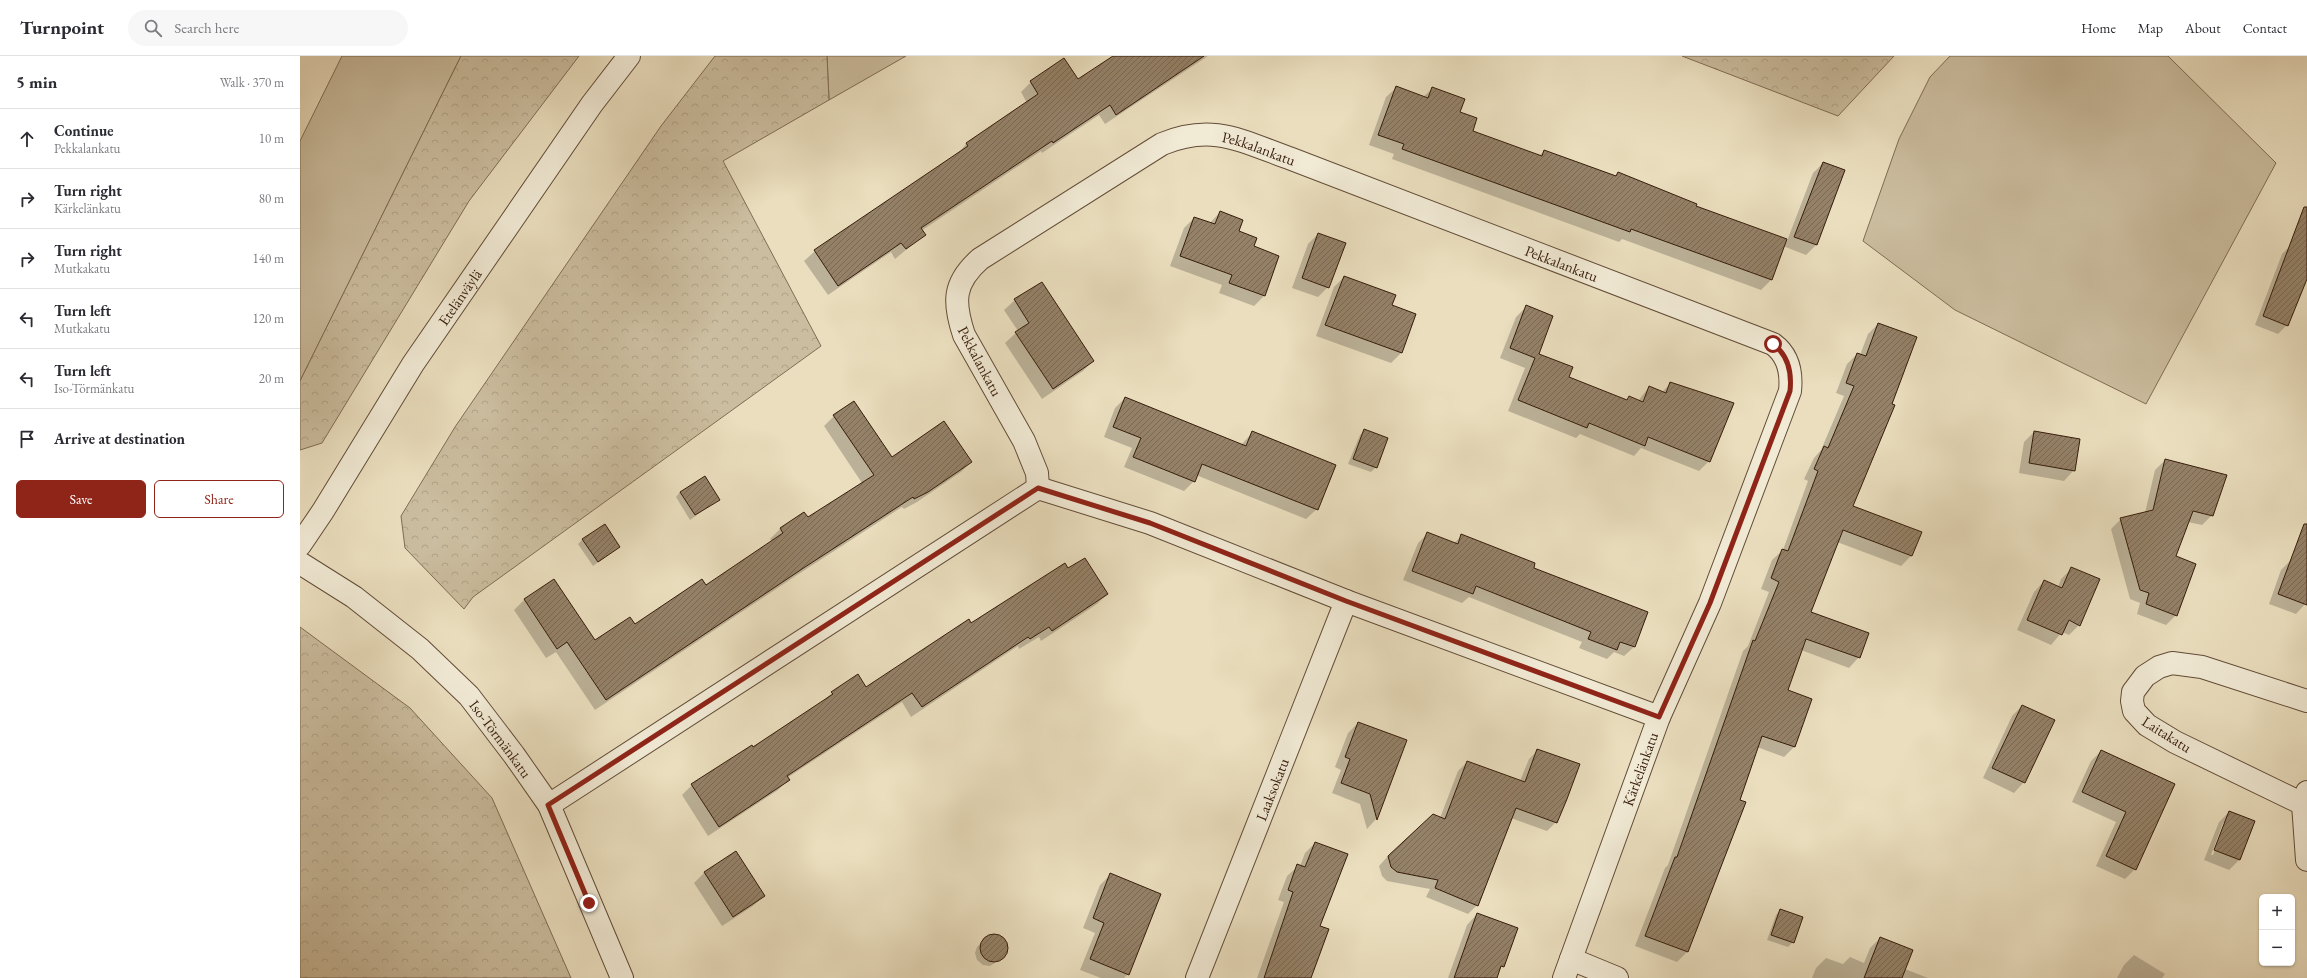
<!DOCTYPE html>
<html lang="en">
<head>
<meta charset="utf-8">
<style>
  body { margin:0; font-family:"EB Garamond",serif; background:#f7f7f7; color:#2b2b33 }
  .controls { position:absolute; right:12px; bottom:12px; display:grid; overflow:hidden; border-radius:6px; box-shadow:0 1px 3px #0004 }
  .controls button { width:36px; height:36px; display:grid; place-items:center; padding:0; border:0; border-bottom:1px solid #e1e1e2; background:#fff; color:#2b2b33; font:20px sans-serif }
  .stop { position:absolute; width:12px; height:12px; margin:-9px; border:3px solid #8f2418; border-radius:50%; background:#fff }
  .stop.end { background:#8f2418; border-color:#fff; box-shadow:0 1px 4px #0008 }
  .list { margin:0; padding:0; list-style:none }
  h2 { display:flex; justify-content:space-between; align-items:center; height:52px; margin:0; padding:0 16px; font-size:17px }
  h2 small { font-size:13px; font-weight:400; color:#7c7c81 }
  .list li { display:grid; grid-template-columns:26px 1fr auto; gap:12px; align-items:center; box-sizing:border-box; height:60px; padding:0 16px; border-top:1px solid #e1e1e2 }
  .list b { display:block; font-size:15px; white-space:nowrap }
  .list p { margin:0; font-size:13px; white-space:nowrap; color:#7c7c81 }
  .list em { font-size:13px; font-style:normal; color:#7c7c81 }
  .actions { display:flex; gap:8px; padding:12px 16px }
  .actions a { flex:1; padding:9px 0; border:1px solid #8f2418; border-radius:6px; text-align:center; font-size:14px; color:#8f2418 }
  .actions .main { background:#8f2418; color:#fff }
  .icon { flex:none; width:22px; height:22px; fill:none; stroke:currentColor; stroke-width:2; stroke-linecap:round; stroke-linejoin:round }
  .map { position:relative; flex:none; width:2007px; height:922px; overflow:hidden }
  header { display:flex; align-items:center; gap:24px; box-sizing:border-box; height:56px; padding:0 20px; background:#fff; border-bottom:1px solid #e1e1e2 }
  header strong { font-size:19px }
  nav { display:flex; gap:22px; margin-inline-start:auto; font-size:14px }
  .search { width:280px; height:36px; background:#f7f7f7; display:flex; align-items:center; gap:10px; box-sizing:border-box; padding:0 14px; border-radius:22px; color:#7c7c81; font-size:15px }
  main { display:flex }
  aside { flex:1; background:#fff }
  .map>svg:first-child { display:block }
</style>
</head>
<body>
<header>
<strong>Turnpoint</strong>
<div class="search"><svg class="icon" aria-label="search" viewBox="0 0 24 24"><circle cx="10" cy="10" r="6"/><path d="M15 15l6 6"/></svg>Search here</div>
<nav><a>Home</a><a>Map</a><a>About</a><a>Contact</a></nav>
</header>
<main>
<aside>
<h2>5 min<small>Walk · 370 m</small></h2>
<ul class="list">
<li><svg class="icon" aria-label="ahead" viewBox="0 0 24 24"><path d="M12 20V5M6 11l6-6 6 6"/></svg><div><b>Continue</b><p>Pekkalankatu</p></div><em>10 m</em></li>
<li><svg class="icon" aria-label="right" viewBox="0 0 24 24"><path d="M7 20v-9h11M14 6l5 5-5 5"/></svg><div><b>Turn right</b><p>Kärkelänkatu</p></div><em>80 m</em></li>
<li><svg class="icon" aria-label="right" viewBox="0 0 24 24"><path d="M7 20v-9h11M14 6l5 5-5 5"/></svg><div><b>Turn right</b><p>Mutkakatu</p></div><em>140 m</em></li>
<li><svg class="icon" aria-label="left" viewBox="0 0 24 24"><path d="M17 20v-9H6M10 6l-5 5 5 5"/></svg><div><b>Turn left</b><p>Mutkakatu</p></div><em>120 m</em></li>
<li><svg class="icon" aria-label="left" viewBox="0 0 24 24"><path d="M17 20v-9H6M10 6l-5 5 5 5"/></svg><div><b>Turn left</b><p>Iso-Törmänkatu</p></div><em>20 m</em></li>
<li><svg class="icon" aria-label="arrive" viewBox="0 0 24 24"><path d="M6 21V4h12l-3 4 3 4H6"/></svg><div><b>Arrive at destination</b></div></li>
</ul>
<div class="actions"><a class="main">Save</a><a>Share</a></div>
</aside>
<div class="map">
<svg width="2007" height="922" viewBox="0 0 2007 922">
  <defs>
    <pattern id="forest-crowns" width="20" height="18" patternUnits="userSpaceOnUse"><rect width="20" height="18" fill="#cbbd9f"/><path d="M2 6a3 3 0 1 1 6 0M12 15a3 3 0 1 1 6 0" fill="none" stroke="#afa288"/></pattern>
    <pattern id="building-hatch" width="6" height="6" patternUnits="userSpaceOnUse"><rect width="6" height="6" fill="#948168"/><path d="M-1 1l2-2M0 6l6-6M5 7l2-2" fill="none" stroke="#7a6954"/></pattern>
  </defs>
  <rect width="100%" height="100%" fill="#eadebe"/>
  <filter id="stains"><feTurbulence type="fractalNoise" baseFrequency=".005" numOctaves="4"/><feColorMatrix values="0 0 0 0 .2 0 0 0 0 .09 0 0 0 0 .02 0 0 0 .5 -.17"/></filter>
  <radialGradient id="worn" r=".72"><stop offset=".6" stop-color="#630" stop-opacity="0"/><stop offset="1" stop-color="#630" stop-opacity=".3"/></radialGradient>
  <g fill="#cbbd9f" stroke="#806c54">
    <polygon points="42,0 161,0 0,325 0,85"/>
    <polygon points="527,0 606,0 529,44"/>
    <polygon points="1650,0 1868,0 1976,107 1846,348 1655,254 1563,185 1599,83 1630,21"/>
  </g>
  <g fill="url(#forest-crowns)" stroke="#806c54">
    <polygon points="161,0 279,0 169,145 22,387 0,394 0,325"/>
    <polygon points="415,0 527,0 529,44 423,105 521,290 173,541 164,553 105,492 101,460 155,371 361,70"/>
    <polygon points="1382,0 1594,0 1538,60"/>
    <polygon points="0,571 110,652 192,742 271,922 0,922"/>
  </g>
  <g fill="#0003" fill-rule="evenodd">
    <polygon points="814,0 908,0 805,68 799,59 742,97 741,95 621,175 624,179 595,203 591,196 528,239 504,205 515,195 657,99 666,88 727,47 721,36 731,26 778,24"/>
    <polygon points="1097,31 1123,41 1133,32 1159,57 1171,75 1239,100 1244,95 1315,120 1318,117 1395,151 1487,185 1513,117 1523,107 1544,115 1516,189 1506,199 1483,190 1471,224 1461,234 1322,183 1319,186 1092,103 1094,98 1069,89 1086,41"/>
    <polygon points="920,156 952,191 978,200 964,240 954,250 919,237 922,229 870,210 884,172 894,162 910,167"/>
    <polygon points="1018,178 1028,231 1018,241 992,232 1008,188"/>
    <polygon points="1991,189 2007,195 2007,219 1987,269 1978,278 1955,269 1982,198"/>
    <polygon points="1044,221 1091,250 1115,259 1101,297 1091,307 1016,280 1034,231"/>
    <polygon points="741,227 793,305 783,315 742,343 705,287 718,275 704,254 715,244"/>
    <polygon points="1227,250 1237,298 1268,321 1326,345 1329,342 1338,345 1349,331 1362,336 1371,327 1409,405 1399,415 1341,392 1334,400 1280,378 1276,382 1208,355 1225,312 1200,302 1216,261"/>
    <polygon points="1578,268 1551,451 1612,499 1601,510 1537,486 1510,557 1559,601 1549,612 1501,594 1487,635 1494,691 1484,701 1457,691 1388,895 1377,906 1335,890 1365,812 1368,809 1443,595 1448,590 1469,536 1461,533 1472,504 1483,494 1508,425 1504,423 1514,402 1521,394 1544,340 1536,337 1547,308 1557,298 1560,299 1568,278"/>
    <polygon points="825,342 941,389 952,377 1017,453 1006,463 896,419 894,425 884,435 824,411 832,392 804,381 815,352"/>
    <polygon points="534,360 591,402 671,406 661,416 617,446 604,453 602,451 494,521 295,654 256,596 246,602 214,554 224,544 254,524 295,586 335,570 406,530 472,486 470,483 480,473 508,463 562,427 524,370"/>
    <polygon points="1065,374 1076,411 1071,416 1048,408 1060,379"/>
    <polygon points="1734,376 1774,414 1764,425 1719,417 1724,386"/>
    <polygon points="1865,404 1912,459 1902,469 1888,466 1875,501 1876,559 1866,569 1837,558 1840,547 1830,543 1811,473 1821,463 1845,457 1855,414"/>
    <polygon points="380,436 418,444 390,464 376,441"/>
    <polygon points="1128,477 1154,487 1162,480 1232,513 1334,591 1324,600 1314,596 1307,603 1279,592 1282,586 1169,541 1162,547 1103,524 1118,487"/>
    <polygon points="2007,477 2007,546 1996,558 1969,548 1981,514 1991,504"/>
    <polygon points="283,483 319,491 293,510 278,488"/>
    <polygon points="1772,512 1779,569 1769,579 1762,576 1751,589 1717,574 1734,536 1744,525 1758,531 1761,523"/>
    <polygon points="768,514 807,538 797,548 741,585 739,581 719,593 718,590 611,661 602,646 487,722 488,724 478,734 408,780 382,739 392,729 452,692 524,644 532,637 566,632"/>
    <polygon points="1722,650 1724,726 1714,737 1683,722 1712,660"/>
    <polygon points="1058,667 1106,684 1076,763 1067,773 1060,748 1032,737 1041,714 1035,711 1048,677"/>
    <polygon points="1238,694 1256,766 1247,775 1211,762 1177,849 1168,858 1126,841 1130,833 1087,825 1082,820 1079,810 1088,800 1140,762 1158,715 1167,706 1220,725 1229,703"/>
    <polygon points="1801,695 1874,729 1835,813 1825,823 1796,810 1816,766 1772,746 1791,705"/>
    <path d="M1929,756L1939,804L1929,814L1904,804L1919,766ZM1923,767H1925L1913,799H1911Z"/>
    <polygon points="1015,787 1019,870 1010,922 957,922 984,846 978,844 987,820 998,810 1000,810 1005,797"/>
    <polygon points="436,797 464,840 453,850 422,870 394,827 404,817"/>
    <polygon points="810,819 828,918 824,922 801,922 780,914 795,877 783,872 800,829"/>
    <polygon points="1480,854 1493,886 1488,891 1467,884 1476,859"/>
    <polygon points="1177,858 1217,872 1196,922 1148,922 1167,869"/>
    <polygon points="687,880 700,880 707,890 702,902 690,910 683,909 677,904 675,897 677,891"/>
    <polygon points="1580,882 1605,913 1628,922 1512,922 1516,912 1526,902 1543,908 1550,901 1564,907 1570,892"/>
    <polygon points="1834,899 1865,918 1862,922 1817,922 1824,909"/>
  </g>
  <g fill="url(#building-hatch)" stroke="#361c0a">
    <polygon points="813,0 904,0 816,59 810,49 753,87 752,85 621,172 626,179 606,193 601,187 538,230 514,194 668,90 666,87 738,38 730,25 764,2 778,23"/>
    <polygon points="1096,30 1128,42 1132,31 1165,43 1160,56 1177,62 1173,75 1242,100 1244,94 1316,120 1318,116 1397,148 1396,150 1487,183 1472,224 1331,173 1330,176 1102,93 1104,88 1078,79"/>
    <polygon points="1523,106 1545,114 1517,189 1494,181"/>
    <polygon points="2004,151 2007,151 2007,223 1988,270 1963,260"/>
    <polygon points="920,155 943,164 939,175 957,182 954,190 979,200 965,240 929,227 932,219 880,200 894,161 915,168"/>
    <polygon points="1018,177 1046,187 1029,232 1002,222"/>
    <polygon points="1044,220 1096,239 1092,249 1116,258 1102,297 1025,269"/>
    <polygon points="742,226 794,305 753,333 715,276 729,267 714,243"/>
    <polygon points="1226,249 1253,260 1239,298 1273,311 1269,321 1327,344 1329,340 1343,346 1349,330 1366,337 1370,326 1434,347 1410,406 1348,381 1345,390 1289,367 1287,372 1218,344 1235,302 1210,292"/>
    <polygon points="1578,267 1617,281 1592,348 1595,349 1553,450 1622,476 1612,500 1543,474 1511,556 1569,577 1560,602 1506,583 1488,634 1512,643 1495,691 1462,680 1440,744 1446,746 1388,896 1345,880 1375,801 1377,801 1453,584 1455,585 1479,526 1471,522 1482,493 1488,495 1518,415 1514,413 1524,390 1528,392 1554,330 1546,327 1557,297 1566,300"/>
    <polygon points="825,341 946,390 952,375 1036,409 1018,454 902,408 895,426 833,401 841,382 813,371"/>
    <polygon points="554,345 592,401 644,365 672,406 628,436 614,443 613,441 505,511 306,644 267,586 257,593 224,543 254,523 295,584 330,561 335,568 402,523 406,529 483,477 480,472 504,456 508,461 574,419 533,359"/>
    <polygon points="1064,373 1088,382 1077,412 1053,403"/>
    <polygon points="1734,375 1780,383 1775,415 1729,407"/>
    <polygon points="1865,403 1927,419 1913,460 1893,455 1876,500 1896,508 1877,560 1846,548 1849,537 1840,534 1820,462 1853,454"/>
    <polygon points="405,420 420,444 395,459 380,436"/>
    <polygon points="305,468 320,491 298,506 282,483"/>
    <polygon points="2004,468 2007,468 2007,549 1978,538"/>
    <polygon points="1127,476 1158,488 1161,478 1235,507 1234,512 1348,556 1335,591 1320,586 1317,594 1288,583 1291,576 1176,530 1173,538 1112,515"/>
    <polygon points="785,502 808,538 752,575 749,571 730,583 728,581 622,651 612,637 487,720 490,724 419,771 391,728 452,689 453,691 533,638 531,636 558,618 566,631 669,563 671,567 765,507 768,512"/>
    <polygon points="1771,511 1800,523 1780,570 1769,564 1762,579 1727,564 1744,524 1762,532"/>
    <polygon points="1722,649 1755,664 1725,727 1692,712"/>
    <polygon points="1058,666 1107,684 1077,764 1070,738 1041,727 1050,703 1045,701"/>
    <polygon points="1237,693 1280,708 1267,743 1257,767 1216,752 1178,850 1135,832 1138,824 1097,816 1091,811 1088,800 1133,758 1145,763 1167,705 1225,726"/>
    <polygon points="1801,694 1875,728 1836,814 1806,800 1826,756 1782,736"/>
    <polygon points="1929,755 1955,765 1940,804 1914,794"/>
    <polygon points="1015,786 1048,798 1020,870 1029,873 1011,922 964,922 993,836 988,834 997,808 1005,811"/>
    <polygon points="436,795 465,840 433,861 404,816"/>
    <polygon points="810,817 861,838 829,919 790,903 804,867 793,862"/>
    <polygon points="1480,853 1503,861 1494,887 1471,879"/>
    <polygon points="1177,857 1218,872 1204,911 1201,910 1197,922 1154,922"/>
    <circle cx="694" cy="892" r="14"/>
    <polygon points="1580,881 1613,894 1602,922 1564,922"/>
  </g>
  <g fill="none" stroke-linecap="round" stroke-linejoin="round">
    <defs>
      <g id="minor">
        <path id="s1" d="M738,432L737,417L724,385L664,279C653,246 653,227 680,203L862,88C913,67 941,85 989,102L1473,288C1488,299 1492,316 1490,335L1410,547L1359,661L1264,922"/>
        <path id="s2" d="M0,489L23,455L113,308L292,48L329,0"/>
        <path id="s3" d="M0,507L54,541L120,593L169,640L214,699L249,749L322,922"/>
        <polyline points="2007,736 2003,748 2007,804"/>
        <polyline points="2003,748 1875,686 1847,669 1834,655 1832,645 1833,636 1845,620 1859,611 1872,607 1902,611 2007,645"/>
        <polyline points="249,749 738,432 850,467 1046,545 1359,661"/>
        <polyline points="1271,903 1317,922"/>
        <path id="s4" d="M897,922L1046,545"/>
      </g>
    </defs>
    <use href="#minor" stroke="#634c37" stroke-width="24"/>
    <use href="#minor" stroke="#f1ead5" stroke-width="22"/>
  </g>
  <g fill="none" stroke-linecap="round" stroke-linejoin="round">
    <path stroke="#8f2418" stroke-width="5" d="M289,847L248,749L738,432L850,467L1046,545L1359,661L1410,547L1490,335C1492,316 1488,299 1473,288"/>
  </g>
  <g text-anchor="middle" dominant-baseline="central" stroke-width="3" stroke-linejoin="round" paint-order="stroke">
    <g font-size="15" fill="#361c0a" stroke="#f1ead5">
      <text stroke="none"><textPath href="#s1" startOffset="571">Pekkalankatu</textPath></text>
      <text stroke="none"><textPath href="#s1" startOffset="895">Pekkalankatu</textPath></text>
      <text stroke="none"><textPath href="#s2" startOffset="295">Etelänväylä</textPath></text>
      <text transform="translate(680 305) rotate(62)">Pekkalankatu</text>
      <text transform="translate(1867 678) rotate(32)">Laitakatu</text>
      <text stroke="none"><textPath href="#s3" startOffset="269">Iso-Törmänkatu</textPath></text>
      <text transform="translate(1340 713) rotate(-70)">Kärkelänkatu</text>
      <text stroke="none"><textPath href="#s4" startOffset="203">Laaksokatu</textPath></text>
    </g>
  </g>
  <rect width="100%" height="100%" filter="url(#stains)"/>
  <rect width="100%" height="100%" fill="url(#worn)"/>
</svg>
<div class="controls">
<button>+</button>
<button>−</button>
</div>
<div class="stop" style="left:1473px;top:288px"></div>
<div class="stop end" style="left:289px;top:847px"></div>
</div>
</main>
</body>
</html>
